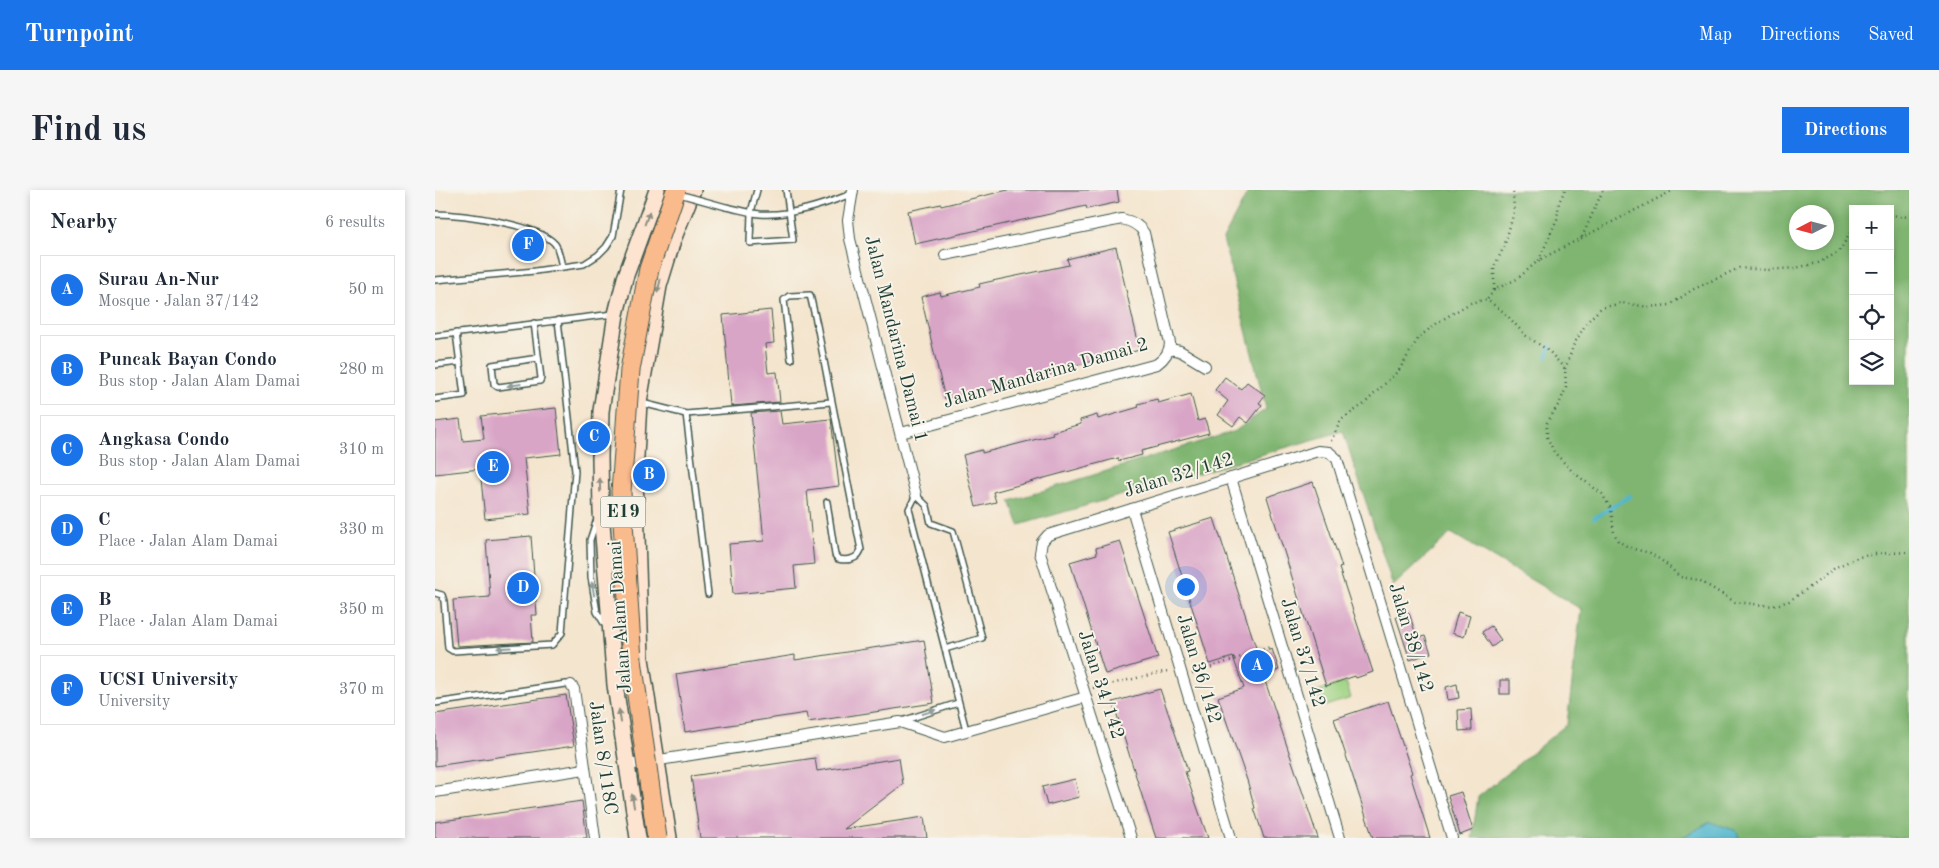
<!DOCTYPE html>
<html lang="en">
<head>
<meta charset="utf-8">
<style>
  body { margin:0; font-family:"Old Standard TT",serif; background:#f6f6f7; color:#1f2937 }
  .controls { position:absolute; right:15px; top:15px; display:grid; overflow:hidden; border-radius:0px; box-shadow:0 2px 8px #0003 }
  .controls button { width:45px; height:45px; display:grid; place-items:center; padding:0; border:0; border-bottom:1px solid #e0e1e3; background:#fff; color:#1f2937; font:25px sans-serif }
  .compass { position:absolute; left:1354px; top:15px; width:45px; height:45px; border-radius:50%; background:#fff; box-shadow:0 2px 8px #0003; rotate:264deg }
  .you { position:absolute; left:750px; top:396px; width:18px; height:18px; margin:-12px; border:4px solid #fff; border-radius:50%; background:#1a73e8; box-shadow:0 0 0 8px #1a73e833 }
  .badge { display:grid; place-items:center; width:32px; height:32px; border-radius:50%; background:#1a73e8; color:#fff; font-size:16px; font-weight:700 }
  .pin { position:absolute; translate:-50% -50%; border:2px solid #fff; box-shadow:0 1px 5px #0006 }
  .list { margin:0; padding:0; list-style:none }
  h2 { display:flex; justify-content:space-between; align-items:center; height:65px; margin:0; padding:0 20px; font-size:21px }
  h2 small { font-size:16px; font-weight:400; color:#747a83 }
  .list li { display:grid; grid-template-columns:32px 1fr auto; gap:15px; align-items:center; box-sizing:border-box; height:70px; margin:0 10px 10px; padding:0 10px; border:1px solid #e0e1e3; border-radius:0px }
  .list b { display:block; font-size:19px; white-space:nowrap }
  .list p { margin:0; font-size:16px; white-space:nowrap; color:#747a83 }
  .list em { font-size:16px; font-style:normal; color:#747a83 }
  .icon { flex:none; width:28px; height:28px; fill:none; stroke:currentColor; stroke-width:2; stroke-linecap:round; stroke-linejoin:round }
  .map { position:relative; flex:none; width:1474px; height:648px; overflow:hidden; border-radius:0px }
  header { display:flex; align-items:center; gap:30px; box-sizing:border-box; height:70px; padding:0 25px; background:#1a73e8; color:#fff }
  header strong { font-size:24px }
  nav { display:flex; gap:28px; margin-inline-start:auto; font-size:18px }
  .intro { display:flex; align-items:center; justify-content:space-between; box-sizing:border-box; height:120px; padding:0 30px }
  h1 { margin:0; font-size:35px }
  .button { padding:12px 22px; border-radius:0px; background:#1a73e8; color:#fff; font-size:18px; font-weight:700 }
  main { display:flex; gap:30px; padding:0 30px }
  aside { flex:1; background:#fff; border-radius:0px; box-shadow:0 2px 8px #0003 }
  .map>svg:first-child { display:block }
</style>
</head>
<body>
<header>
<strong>Turnpoint</strong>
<nav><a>Map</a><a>Directions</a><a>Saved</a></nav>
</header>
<div class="intro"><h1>Find us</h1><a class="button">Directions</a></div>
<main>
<aside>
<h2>Nearby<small>6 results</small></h2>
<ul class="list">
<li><span class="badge">A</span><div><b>Surau An-Nur</b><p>Mosque · Jalan 37/142</p></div><em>50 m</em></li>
<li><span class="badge">B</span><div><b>Puncak Bayan Condo</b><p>Bus stop · Jalan Alam Damai</p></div><em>280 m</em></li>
<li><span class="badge">C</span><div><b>Angkasa Condo</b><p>Bus stop · Jalan Alam Damai</p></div><em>310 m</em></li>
<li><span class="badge">D</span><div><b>C</b><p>Place · Jalan Alam Damai</p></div><em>330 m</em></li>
<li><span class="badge">E</span><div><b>B</b><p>Place · Jalan Alam Damai</p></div><em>350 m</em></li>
<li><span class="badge">F</span><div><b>UCSI University</b><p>University</p></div><em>370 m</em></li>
</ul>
</aside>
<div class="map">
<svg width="1474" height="648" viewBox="0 0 1474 648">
  <rect width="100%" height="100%" fill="#f7f3e8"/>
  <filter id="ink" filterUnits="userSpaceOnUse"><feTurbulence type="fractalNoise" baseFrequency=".02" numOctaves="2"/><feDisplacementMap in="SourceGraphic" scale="10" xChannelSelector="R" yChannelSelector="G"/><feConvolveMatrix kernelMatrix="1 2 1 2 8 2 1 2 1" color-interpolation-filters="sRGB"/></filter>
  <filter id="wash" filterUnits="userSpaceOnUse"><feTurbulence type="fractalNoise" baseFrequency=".0096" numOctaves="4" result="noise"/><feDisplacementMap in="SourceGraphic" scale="20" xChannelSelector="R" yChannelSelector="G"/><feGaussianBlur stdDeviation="1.12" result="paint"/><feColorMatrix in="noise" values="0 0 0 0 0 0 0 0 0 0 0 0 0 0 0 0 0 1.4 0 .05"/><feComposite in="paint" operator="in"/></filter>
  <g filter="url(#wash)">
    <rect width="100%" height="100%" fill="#f4e5ce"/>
    <polygon fill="#9fd383" stroke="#5f885c" points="911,492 916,508 887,517 882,501"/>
    <path fill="#7fb571" stroke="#4f7952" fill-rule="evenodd" d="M814,0H1474V648H1037L1043,607L1132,534L1146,419L1016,343L958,396L908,241L584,335L575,311L800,241L831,219L788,49ZM1418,19H1455V191H1418ZM1362,22H1392V52H1362Z"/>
    <polygon fill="#4fb6cd" stroke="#377a80" points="1275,632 1302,641 1304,648 1246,648"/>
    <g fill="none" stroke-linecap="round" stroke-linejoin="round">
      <g stroke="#4fb6cd" stroke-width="4">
        <polyline points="1112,167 1115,156"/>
        <polyline points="1159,328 1195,306"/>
      </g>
    </g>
    <g id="blocks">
      <g fill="#d9a5c7">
        <polygon points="573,0 682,0 684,12 652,19 651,16 480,54 473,21 506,14 506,16"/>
        <polygon points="681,57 705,160 616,181 616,184 558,199 539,204 538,201 510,209 486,107 505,102 506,106 545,97 544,94 562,90 634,75 632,69"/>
        <polygon points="336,120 339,153 330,154 333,183 342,182 345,212 296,216 288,125"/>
        <polygon points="790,187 806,199 812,192 830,205 824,213 827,215 813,233 805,227 798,236 783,225 793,211 780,200"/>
        <polygon points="756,204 763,231 770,229 774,243 706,261 707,265 684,271 683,268 558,302 561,312 541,317 528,265 547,260 547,263 618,245 617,242 646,234 645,230 662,225 663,229 704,217 703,214 722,209 723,213"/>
        <polygon points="121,218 126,264 89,268 95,324 50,329 45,279 0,284 0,232 25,229 28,251 49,249 46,226"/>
        <polygon points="345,221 347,234 396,229 404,296 372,300 379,374 359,376 361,398 298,404 294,354 329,351 316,223"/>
        <polygon points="878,292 907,377 904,378 938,482 921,488 920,486 891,496 832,307"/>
        <polygon points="779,328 823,464 837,459 844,480 828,485 883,648 829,648 819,618 820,618 812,590 783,507 809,498 798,467 775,474 733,342"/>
        <polygon points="96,346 102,425 96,425 98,452 22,456 18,410 55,407 51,350"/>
        <polygon points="685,351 723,468 670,484 635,372 662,364 661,358"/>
        <polygon points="1023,422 1035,426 1029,447 1017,443"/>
        <polygon points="974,423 982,448 990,446 996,463 975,470 961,427"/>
        <polygon points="1056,436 1066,450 1057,457 1047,442"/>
        <polygon points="489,450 499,513 373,532 371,523 250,542 241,484 360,465 360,470"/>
        <rect x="1065" y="490" width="10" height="14"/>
        <polygon points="1022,494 1024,508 1013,510 1011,497"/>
        <polygon points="725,499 753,581 750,582 773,648 721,648 708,609 678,512"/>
        <polygon points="131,505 139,556 0,576 0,524"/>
        <polygon points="953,511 977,583 975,584 995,648 938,648 899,529"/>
        <polygon points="1036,519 1037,540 1024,541 1023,520"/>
        <polygon points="380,568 382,581 464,568 468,594 409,639 489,627 492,648 265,648 256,586"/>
        <polygon points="640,589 644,607 612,615 607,597"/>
        <polygon points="1026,602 1038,640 1025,645 1013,606"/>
        <polygon points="147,611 152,648 0,648 0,632"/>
      </g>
    </g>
  </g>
  <g filter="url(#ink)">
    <use href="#blocks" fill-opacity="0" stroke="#3f564b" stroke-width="1"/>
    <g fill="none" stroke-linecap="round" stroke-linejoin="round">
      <defs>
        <g id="lane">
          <polyline points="322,0 316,22 315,53 358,50 351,0"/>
          <path d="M291,17C302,19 314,23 325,24C356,26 388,15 416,4"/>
          <path d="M0,24C26,24 103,34 120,54C124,59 125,70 127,76"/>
          <polyline points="0,90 100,81 149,74 163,65 171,57 178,46 186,0"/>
          <polyline points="99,133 106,188 105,191 63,197 59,194 57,175 103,168"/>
          <polyline points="0,146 178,124"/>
          <path d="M356,169L349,110L354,106L375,105L382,135L426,360C422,370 413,371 403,369L400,365L392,312"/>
          <polyline points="0,175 25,172"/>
          <polyline points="0,209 29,205 21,143"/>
          <polyline points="207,213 251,224 396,212"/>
          <polyline points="251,224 273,404"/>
          <polygon points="481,305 492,316 496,333 518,341 547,448 510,459 474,319"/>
          <polyline points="161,332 155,350 156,387 162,422 170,435"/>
          <polyline points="0,403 7,405 9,411 13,458 18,461 117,455 127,443 140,281 123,130"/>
          <polyline points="510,459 531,540"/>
          <polyline points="0,513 131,494 136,495"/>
          <polyline points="467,531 523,513"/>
        </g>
        <g id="street">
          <polyline points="418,0 413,30 415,49 481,305"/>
          <polyline points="735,159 745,161 770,176"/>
          <path d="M466,243L722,174C729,169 735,161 735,153L709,43C705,36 696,31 687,29L510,65"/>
          <polyline points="796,288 905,648"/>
          <polyline points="697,319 796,648"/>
          <polyline points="136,495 139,499 160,648"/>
          <polyline points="193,575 465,532 510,547 651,507"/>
          <polyline points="0,602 150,579"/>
          <polyline points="696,648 605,363 607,352 613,345 883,261 894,262 902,269 1017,648"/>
        </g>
        <g id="secondary">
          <polyline points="203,648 180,495 166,321 165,267 166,221 181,124 190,88 222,0"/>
          <polyline points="234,648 206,469 200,284 204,212 224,96 238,50 258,0"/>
        </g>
      </defs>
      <use href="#lane" stroke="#3f564b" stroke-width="8"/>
      <use href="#street" stroke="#3f564b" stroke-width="12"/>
      <use href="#secondary" stroke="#3f564b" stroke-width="18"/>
      <g stroke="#3f564b" stroke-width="2.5" stroke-dasharray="1 4" stroke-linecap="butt">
        <polyline points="1130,0 1124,12 1122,29 1104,70 1082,89 1059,100 1052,110 1070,123 1090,145 1114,161 1130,179 1131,198 1125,212 1112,233 1112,247 1119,262 1138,282 1167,304 1176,319 1179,343 1183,351 1195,358 1215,363 1230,373 1245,387 1264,390 1300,412 1338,416 1354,411 1378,395 1401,377 1424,367 1440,364 1474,362"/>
        <polyline points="1455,25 1474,27"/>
        <polyline points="1147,47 1168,0"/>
        <polyline points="1106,69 1239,0"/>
        <polyline points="1059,100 1059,77 1069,57 1079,22 1078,0"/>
        <polyline points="1130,179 1139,154 1152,132 1166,118 1187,113 1214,117 1235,115 1257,100 1304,78 1332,80 1360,78 1383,73 1404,62 1418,38"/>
        <polyline points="896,251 906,230 929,214 964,180 984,147 1005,131 1037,112 1052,110"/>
        <polyline points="757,484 835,457"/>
        <polyline points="658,498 733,481"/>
      </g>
      <use href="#lane" stroke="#fff" stroke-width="5"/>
      <use href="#street" stroke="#fff" stroke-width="10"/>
      <use href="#secondary" stroke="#fde4d1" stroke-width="15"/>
      <defs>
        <polyline id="lane-bridge" points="244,4 291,17"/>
        <polyline id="highway-bridge" points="222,648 197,470 186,302 195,180 214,79 241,0"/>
      </defs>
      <use href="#lane-bridge" stroke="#3f564b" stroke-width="8" stroke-linecap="butt"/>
      <use href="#highway-bridge" stroke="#3f564b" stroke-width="21" stroke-linecap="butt"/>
      <use href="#lane-bridge" stroke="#fff" stroke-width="5"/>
      <use href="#highway-bridge" stroke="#fabb8c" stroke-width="19"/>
    </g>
    <defs><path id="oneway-solid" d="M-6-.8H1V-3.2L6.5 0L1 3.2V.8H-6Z" transform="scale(1.25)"/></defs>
    <g fill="#8e9082">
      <use href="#oneway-solid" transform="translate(212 28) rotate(-70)"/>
      <use href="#oneway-solid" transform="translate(224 96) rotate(103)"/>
      <use href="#oneway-solid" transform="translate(165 295) rotate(-91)"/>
      <use href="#oneway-solid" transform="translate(185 526) rotate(-99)"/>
      <use href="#oneway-solid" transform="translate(198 611) rotate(-99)"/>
    </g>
    <g fill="#8f9e9a">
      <use href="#oneway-solid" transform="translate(79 195) rotate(172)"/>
      <use href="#oneway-solid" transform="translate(158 399) rotate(-100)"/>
      <use href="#oneway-solid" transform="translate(69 458) rotate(177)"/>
      <use href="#oneway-solid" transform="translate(494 522) rotate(-18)"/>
    </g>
  </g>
  <g text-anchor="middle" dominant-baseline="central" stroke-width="4" stroke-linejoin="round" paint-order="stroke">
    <rect fill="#f7f3e8" stroke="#60746a" stroke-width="1" x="165.5" y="306.5" width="45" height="31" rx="4"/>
    <g font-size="18" font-weight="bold" fill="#1f3d34">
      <text x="188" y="322">E19</text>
    </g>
    <g font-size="19" fill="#1f3d34" stroke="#f7f3e8">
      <text transform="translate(460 149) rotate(76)">Jalan Mandarina Damai 1</text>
      <text transform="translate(611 184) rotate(-16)">Jalan Mandarina Damai 2</text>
      <text transform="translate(744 286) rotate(-17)">Jalan 32/142</text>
      <text transform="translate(186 427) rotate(-94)">Jalan Alam Damai</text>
      <text transform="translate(975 448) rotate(73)">Jalan 38/142</text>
      <text transform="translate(867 463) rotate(73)">Jalan 37/142</text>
      <text transform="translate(763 479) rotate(73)">Jalan 36/142</text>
      <text transform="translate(665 495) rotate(72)">Jalan 34/142</text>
      <text transform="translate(167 568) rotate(82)">Jalan 8/118C</text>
    </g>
  </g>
</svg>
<div class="controls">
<button>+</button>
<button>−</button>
<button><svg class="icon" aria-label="locate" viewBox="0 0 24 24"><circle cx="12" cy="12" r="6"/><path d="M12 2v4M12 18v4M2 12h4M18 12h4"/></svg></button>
<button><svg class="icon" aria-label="layers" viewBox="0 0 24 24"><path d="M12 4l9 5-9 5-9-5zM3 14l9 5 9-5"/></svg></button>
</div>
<svg class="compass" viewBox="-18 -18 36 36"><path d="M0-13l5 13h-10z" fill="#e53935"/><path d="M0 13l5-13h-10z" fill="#747a83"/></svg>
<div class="you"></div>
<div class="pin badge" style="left:822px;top:476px">A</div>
<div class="pin badge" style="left:214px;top:285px">B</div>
<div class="pin badge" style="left:159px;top:247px">C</div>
<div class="pin badge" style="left:88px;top:398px">D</div>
<div class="pin badge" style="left:58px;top:277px">E</div>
<div class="pin badge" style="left:93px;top:55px">F</div>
</div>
</main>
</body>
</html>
